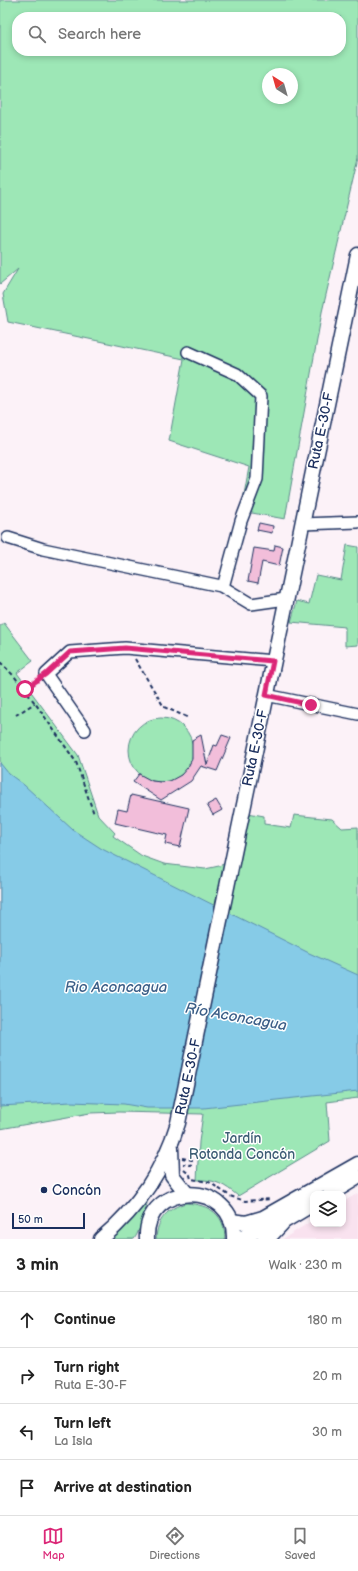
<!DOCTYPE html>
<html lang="en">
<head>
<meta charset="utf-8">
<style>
  body { margin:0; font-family:"Balsamiq Sans",sans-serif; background:#f2f2f2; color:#222 }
  .controls { position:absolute; right:12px; bottom:12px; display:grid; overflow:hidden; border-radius:8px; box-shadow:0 2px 6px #0003 }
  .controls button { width:36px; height:36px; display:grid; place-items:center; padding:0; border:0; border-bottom:1px solid #e0e0e0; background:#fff; color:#222; font:20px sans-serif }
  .compass { position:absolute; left:262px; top:68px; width:36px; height:36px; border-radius:50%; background:#fff; box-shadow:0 2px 6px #0003; rotate:323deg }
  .scale { position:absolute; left:12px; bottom:10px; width:73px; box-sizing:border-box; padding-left:4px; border:2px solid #1b2f5e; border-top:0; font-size:11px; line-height:14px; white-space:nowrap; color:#1b2f5e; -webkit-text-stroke:3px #fff; paint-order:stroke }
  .stop { position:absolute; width:12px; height:12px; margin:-9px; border:3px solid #db2777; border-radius:50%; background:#fff }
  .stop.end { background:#db2777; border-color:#fff; box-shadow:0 1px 4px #0008 }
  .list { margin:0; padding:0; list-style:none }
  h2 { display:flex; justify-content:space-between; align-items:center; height:52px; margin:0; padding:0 16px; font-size:17px }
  h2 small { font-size:13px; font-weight:400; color:#767676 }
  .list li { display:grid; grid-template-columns:26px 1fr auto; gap:12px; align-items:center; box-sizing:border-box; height:56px; padding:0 16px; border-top:1px solid #e0e0e0 }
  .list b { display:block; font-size:15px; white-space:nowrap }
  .list p { margin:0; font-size:13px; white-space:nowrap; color:#767676 }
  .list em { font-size:13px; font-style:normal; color:#767676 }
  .icon { flex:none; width:22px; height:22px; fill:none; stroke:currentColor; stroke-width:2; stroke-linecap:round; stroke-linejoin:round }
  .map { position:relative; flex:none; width:358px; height:1239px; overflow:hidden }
  .search { position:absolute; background:#fff; box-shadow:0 2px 6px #0003; left:12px; right:12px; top:12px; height:44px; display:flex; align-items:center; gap:10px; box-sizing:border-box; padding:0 14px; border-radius:16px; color:#767676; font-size:15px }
  .sheet { height:276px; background:#fff }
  nav { display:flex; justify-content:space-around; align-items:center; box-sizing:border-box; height:56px; border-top:1px solid #e0e0e0; background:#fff; font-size:11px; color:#767676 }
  nav a { display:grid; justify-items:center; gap:2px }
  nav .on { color:#db2777 }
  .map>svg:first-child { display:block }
</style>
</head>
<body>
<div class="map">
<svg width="358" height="1239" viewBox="0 0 358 1239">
  <rect width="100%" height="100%" fill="#fcf2f8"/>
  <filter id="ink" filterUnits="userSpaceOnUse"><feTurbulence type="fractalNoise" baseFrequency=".025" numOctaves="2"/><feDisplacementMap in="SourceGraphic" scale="8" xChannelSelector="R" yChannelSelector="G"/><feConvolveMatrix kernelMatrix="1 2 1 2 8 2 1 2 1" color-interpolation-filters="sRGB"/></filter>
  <g filter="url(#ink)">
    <polygon fill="#f9e2ef" points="358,1193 358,1239 283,1239 313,1220 313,1224 343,1224 343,1202"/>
    <g fill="#9de7b6" stroke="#5c8b8a" fill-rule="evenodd">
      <path d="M0,0H358V158L322,312L285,519L241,511L249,467L169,441L184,359L8,322L3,294L18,269L0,284ZM17,17H341V51H17ZM268,74H292V98H268Z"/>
      <polygon points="347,545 358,547 358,645 345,646 345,627 291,622 297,601 309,604 316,575 341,580"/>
      <path d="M4,623L33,661L17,673L78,755L98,815L115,833L113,836L142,856L164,864L205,869L219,866L239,857L248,813L264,816V824L291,828L294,815L332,819L342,828L358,827V1098L327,1102L330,1141L238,1196C225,1185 215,1179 197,1180L199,1142L203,1114L119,1112L90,1113L0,1129V626Z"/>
      <circle cx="161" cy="750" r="32"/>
      <path d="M148,1196C148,1204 139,1234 134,1239H109Z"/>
      <path d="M186,1203C210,1205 225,1214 225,1239H156C157,1219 168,1208 186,1203Z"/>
    </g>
    <polygon fill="#86cbe7" stroke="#5b8db0" points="0,763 9,774 24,785 73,830 102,849 309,953 358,975 358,1091 204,1108 147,1108 124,1104 71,1102 0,1106"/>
    <g fill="#f2beda" stroke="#1b2f5e">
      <polygon points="259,523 273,526 272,533 257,530"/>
      <polygon points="275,545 283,547 279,566 262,562 258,583 248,581 254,548 274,551"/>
      <polygon points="201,735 207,765 214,745 217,746 222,735 231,738 217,771 201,766 191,781 161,800 133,782 139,774 152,781 161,782 170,781 181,775 188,767 192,759 192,740"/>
      <polygon points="131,795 189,808 180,847 165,844 167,835 115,823 118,809 127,811"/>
      <polygon points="216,800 222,810 213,815 207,805"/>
    </g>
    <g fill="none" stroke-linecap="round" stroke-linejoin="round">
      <defs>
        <g id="minor">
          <polyline points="188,352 237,374 261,396 257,479 241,521 223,587"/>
          <polyline points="302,524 358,522"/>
          <polyline points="8,538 43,549 221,586 251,604 286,599"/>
          <polyline points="266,695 358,714"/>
          <polyline points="85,730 46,674 70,652 125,648 273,661"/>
        </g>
        <g id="major">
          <polyline points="171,1148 172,1175 187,1194"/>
          <polyline points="330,1194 358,1177"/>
          <polyline points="231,1221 246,1223 263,1218 358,1164"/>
          <path d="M101,1239C138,1208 164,1169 178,1123L358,255"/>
          <path d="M147,1239C144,1180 236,1179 234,1239"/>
          <polyline points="240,1239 252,1233 281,1223 313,1204"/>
        </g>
        <polyline id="highway" points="266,1239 281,1223"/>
      </defs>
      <use href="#minor" stroke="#1b2f5e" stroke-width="14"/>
      <use href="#major" stroke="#1b2f5e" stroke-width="17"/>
      <use href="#highway" stroke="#1b2f5e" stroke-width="19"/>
      <g stroke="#1b2f5e" stroke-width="2" stroke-dasharray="4 3" stroke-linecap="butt">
        <polyline points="135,659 164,707 189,718"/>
        <polyline points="0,662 14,676 35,703 76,762 94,814"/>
        <polyline points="25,689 39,680"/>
        <polyline points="16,715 35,703"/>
        <polyline points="182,1158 192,1160 191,1165 183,1164"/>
        <polyline points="184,1170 190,1175 191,1179 209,1182 230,1196 245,1201 271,1199"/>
      </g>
      <use href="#minor" stroke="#fff" stroke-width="11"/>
      <use href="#major" stroke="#fff" stroke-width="14"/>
      <use href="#highway" stroke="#fff" stroke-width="16"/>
    </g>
  </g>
  <g fill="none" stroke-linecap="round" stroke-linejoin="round" filter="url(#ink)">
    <polyline stroke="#db2777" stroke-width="5" points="25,689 46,674 70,652 125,648 273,661 266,695 311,705"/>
  </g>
  <circle fill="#1b2f5e" stroke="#fff" stroke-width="1.5" cx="44" cy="1190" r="4"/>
  <g text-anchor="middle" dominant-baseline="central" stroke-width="3" stroke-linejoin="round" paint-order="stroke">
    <g font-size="14" fill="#1b2f5e" stroke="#fff">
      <text transform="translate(321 431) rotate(-78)">Ruta E-30-F</text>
      <text transform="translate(255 748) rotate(-78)">Ruta E-30-F</text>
      <text transform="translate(188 1077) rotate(-78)">Ruta E-30-F</text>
    </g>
    <g font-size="14" fill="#3c5d74" stroke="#fff">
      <text x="242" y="1138">Jardín<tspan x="242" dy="16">Rotonda Concón</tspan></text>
    </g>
    <g font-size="14" fill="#1b2f5e" stroke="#fff" text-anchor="start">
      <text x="52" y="1190">Concón</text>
    </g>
    <g font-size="15" font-style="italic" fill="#3b5e87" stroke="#fff">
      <text x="116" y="987">Rio Aconcagua</text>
      <text transform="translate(236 1017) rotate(10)">Río Aconcagua</text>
    </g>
  </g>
</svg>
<div class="controls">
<button><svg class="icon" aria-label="layers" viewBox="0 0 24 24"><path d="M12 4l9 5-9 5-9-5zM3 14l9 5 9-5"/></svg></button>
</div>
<svg class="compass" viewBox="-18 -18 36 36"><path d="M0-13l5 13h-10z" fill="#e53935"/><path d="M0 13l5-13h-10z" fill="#767676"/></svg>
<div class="scale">50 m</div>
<div class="stop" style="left:25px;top:689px"></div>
<div class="stop end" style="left:311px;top:705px"></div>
<div class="search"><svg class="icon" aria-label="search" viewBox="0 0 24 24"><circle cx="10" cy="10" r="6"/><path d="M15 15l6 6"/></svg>Search here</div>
</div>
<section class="sheet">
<h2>3 min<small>Walk · 230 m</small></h2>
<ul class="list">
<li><svg class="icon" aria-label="ahead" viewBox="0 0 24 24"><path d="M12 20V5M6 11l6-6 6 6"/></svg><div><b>Continue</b></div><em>180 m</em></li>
<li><svg class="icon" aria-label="right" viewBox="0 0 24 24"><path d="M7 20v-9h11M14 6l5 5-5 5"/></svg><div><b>Turn right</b><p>Ruta E-30-F</p></div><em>20 m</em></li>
<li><svg class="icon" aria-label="left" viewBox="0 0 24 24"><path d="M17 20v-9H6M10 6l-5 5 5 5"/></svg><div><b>Turn left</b><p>La Isla</p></div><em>30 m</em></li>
<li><svg class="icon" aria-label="arrive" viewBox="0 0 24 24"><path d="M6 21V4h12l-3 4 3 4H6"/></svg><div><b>Arrive at destination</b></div></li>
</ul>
</section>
<nav>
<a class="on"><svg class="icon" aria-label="map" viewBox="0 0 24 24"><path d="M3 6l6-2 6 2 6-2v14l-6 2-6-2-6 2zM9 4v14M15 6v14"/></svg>Map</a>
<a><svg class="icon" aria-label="directions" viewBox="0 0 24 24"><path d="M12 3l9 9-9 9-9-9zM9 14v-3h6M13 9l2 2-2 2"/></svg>Directions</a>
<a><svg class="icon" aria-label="saved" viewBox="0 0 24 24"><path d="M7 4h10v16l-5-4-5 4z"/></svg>Saved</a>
</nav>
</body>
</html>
